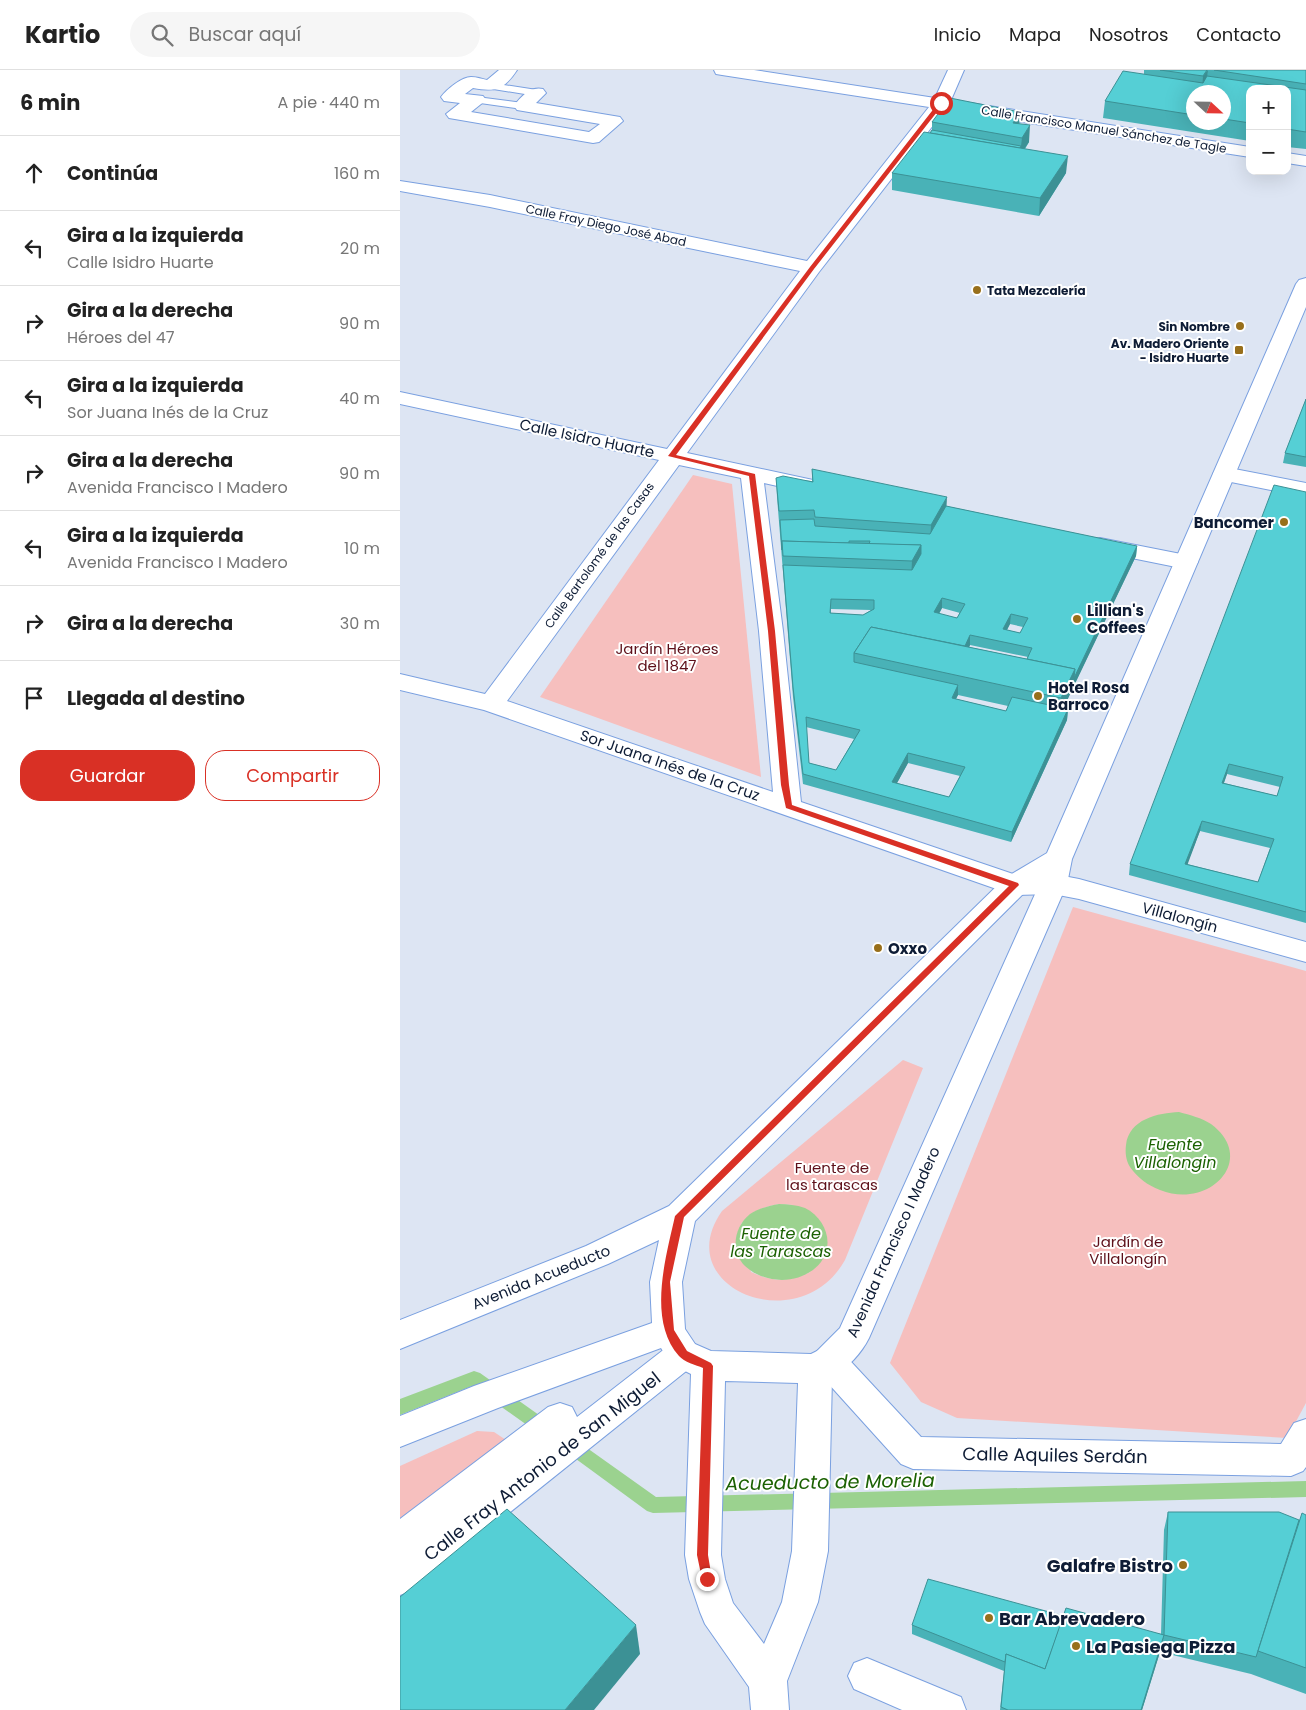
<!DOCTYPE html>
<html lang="es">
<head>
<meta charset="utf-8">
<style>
  body { margin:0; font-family:Poppins,sans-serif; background:#f6f6f6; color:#222 }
  .controls { position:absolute; right:15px; top:15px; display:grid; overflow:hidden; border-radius:10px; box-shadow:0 5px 20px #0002 }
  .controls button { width:45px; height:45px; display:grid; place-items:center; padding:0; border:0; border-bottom:1px solid #e0e0e0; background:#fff; color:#222; font:25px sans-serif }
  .compass { position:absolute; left:786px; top:15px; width:45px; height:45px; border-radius:50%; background:#fff; box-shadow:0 5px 20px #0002; rotate:112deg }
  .stop { position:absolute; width:15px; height:15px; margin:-11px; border:4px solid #d93025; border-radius:50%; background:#fff }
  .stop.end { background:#d93025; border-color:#fff; box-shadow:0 1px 5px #0008 }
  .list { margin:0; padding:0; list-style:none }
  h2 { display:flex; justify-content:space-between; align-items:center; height:65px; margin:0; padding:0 20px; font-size:21px }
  h2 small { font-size:16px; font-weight:400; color:#767676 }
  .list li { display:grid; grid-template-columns:32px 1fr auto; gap:15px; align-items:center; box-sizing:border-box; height:75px; padding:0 20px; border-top:1px solid #e0e0e0 }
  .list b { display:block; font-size:19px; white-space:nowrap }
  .list p { margin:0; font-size:16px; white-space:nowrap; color:#767676 }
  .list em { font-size:16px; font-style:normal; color:#767676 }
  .actions { display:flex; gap:10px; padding:15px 20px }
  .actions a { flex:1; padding:11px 0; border:1px solid #d93025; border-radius:20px; text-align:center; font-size:18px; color:#d93025 }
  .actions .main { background:#d93025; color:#fff }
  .icon { flex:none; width:28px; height:28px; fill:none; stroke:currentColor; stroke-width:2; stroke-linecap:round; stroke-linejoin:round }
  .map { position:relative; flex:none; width:906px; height:1640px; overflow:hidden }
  header { display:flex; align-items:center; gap:30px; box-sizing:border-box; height:70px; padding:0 25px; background:#fff; border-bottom:1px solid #e0e0e0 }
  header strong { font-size:24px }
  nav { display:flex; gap:28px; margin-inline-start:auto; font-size:18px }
  .search { width:350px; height:45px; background:#f6f6f6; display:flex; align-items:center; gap:12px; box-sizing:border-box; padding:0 18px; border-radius:28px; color:#767676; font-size:19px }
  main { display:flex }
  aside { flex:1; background:#fff }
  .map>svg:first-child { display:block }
</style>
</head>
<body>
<header>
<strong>Kartio</strong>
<div class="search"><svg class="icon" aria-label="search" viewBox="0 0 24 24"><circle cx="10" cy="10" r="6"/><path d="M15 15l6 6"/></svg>Buscar aquí</div>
<nav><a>Inicio</a><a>Mapa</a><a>Nosotros</a><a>Contacto</a></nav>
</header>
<main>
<aside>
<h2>6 min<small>A pie · 440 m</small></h2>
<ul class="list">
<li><svg class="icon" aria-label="ahead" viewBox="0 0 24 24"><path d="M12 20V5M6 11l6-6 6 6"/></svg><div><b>Continúa</b></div><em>160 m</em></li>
<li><svg class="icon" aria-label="left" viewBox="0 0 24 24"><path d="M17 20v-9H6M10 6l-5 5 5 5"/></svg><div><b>Gira a la izquierda</b><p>Calle Isidro Huarte</p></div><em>20 m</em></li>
<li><svg class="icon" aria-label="right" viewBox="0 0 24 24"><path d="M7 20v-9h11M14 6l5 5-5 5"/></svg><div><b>Gira a la derecha</b><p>Héroes del 47</p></div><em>90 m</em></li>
<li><svg class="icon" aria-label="left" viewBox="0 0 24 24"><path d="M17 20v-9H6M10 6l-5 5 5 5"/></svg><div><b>Gira a la izquierda</b><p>Sor Juana Inés de la Cruz</p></div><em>40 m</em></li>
<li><svg class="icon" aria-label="right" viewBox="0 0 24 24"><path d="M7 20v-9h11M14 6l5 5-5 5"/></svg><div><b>Gira a la derecha</b><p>Avenida Francisco I Madero</p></div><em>90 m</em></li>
<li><svg class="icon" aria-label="left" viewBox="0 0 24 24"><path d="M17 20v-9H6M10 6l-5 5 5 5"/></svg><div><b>Gira a la izquierda</b><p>Avenida Francisco I Madero</p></div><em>10 m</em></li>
<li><svg class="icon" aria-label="right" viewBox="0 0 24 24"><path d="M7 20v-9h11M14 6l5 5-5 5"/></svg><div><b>Gira a la derecha</b></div><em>30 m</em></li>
<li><svg class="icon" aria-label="arrive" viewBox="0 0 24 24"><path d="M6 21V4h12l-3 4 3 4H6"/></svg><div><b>Llegada al destino</b></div></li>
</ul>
<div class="actions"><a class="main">Guardar</a><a>Compartir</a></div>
</aside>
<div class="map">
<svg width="906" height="1640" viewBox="0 0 906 1640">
  <rect width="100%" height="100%" fill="#dde5f3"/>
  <g fill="#f6bfbe" fill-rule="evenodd">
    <polygon points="293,405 332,414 361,707 140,627"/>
    <polygon points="673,837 906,901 906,1333 887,1368 557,1348 521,1332 490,1293"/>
    <path d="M503,990L523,998L445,1190C400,1271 268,1218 322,1141ZM379,1134L393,1135L410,1202C389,1212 372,1212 351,1202L341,1154C352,1142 362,1137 379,1134Z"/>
    <polygon points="77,1361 94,1362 106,1370 0,1495 0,1396"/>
  </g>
  <g fill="#9bd28f">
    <path d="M779,1042C790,1045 802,1048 811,1054C858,1089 810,1140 760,1120C747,1115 738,1108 730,1097C726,1091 725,1082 726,1075C729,1049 758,1043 779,1042Z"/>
    <path d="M379,1134C388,1134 396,1135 405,1138C425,1148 435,1173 421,1192C402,1216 363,1215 343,1194C330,1179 335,1156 350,1144C359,1138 369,1136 379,1134Z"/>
  </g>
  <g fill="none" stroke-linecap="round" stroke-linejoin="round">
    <g fill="#9bd28f" fill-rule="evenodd">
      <polygon points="74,1301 80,1303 153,1355 156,1360 153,1365 147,1368 141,1365 72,1316 0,1345 0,1329"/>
      <polygon points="167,1365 173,1368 256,1427 906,1411 906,1427 253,1443 247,1441 161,1378 158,1373 161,1368"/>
    </g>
    <defs>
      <g id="lane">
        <polygon points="91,13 137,20 142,23 137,26 87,18 86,16"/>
        <polygon points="77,27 123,33 128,36 123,39 73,32 72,30"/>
      </g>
      <g id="street">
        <path d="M99,0H117C104,20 95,22 73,18L65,24L83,26L86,30L71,42L189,62L200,54L117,40L114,36C121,26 131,16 143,19L146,23L136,33L220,47L223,51L199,72L193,73L49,48L46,44L60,33L44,31L41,27C47,19 62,7 71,7C77,7 82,9 87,10Z"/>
        <path d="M314,0H354L535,28L548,0H564L551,30L850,77V87L545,40L419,202L287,383L413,410L421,412L424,417L421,422L413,424L364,413L383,561L401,732L616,805L653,804L679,809L906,872V892L679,829L653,824L615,825L605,822L84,640L0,620V604L85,624L259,390L0,334V322L267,379L400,201L90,137L0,121V111L90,125L407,191L529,37L322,5L316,4ZM279,395L341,408L359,561L373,722L107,631Z"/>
        <polygon points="887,83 906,86 906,96 887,93"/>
        <polygon points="824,397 906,413 906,427 816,409 813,404 816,399"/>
        <polygon points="700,468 786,485 794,487 798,492 794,497 786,499 692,480 689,475 692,470"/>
        <polygon points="283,1269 295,1274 300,1284 295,1294 13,1520 0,1525 0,1449 148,1337 160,1333 172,1337 177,1347 271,1274"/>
        <polygon points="429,1276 441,1281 521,1367 881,1374 894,1353 906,1349 906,1397 903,1401 891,1406 513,1399 501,1394 417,1301 412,1291 417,1281"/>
        <polygon points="467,1588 561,1627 566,1640 502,1640 454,1619 448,1606 454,1593"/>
      </g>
      <path id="primary" d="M906,208V237L672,789L667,814L469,1268C461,1284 447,1298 432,1307L428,1481L418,1532L387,1611L389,1640H351L349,1617L305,1554L300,1542L289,1509L285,1485L291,1304L271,1294L261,1278L98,1338L0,1377V1346L74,1316L252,1253L250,1212L259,1170L208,1194L0,1279V1250L186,1176L269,1136L605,808L647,783L896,214L899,210ZM640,813L440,1258L417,1281L411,1284L311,1281L295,1274L285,1259L282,1212L295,1151L625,822ZM325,1311L398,1313L392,1481L382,1532L364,1574L333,1533L325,1509L321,1485Z"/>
    </defs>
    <use href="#lane" stroke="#7aa0e0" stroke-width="2"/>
    <use href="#street" stroke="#7aa0e0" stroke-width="2"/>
    <use href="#primary" stroke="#7aa0e0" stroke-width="2"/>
    <use href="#lane" fill="#fff" fill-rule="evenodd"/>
    <use href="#street" fill="#fff" fill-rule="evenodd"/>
    <use href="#primary" fill="#fff" fill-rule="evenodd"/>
  </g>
  <g fill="#49b2b7" fill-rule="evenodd">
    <path d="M744,0H906V79L887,77V19H850V71L703,48L705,31L744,4ZM794,22H824V52H794Z"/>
    <polygon points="532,52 620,54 629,72 625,79 666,103 639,146 492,120 492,103 530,63 532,60"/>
    <polygon points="906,329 906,397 883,393 885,383"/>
    <path d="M412,399L546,436L737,476L736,486L663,638L668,639L667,650L611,772L403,714L393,627L377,427L376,408L412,411ZM542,538L560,543L557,548L539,544ZM431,539L471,540L463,545L431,543ZM610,554L623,557L620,563L607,560ZM570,575L628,587L627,589L569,577ZM558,625L608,636L606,641L556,629ZM406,657L454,669L436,700L409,693ZM508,693L560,706L549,727L497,713Z"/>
    <path d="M906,422V853L729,805L730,794ZM827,704L880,717L877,726L824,713ZM800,761L870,778L858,812L787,794Z"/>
    <polygon points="768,1442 899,1450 906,1445 906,1624 851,1604 760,1582 742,1640 600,1640 604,1601 512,1564 512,1555 664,1546 761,1564 764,1460"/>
  </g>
  <g fill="#3c9195">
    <polygon points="808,0 805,22 802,22 803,6"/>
    <polygon points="620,42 619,59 613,53"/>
    <polygon points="630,55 629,72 614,94 614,85 621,76 622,68"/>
    <polygon points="668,86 666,103 639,146 640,128"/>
    <polygon points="547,427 546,446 530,474 531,455"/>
    <polygon points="521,475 521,494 511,510 512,491"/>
    <polygon points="737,476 736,486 673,618 674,608"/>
    <polygon points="542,528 542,538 534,552 534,542"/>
    <polygon points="611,544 610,554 602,569 603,559"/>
    <polygon points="570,565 570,575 565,586 562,582"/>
    <polygon points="675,599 673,618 659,648 661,628"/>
    <polygon points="558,615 558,625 551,638 552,628"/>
    <polygon points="668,639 667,650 611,772 612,762"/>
    <polygon points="508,683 508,693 492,722 492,712"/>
    <polygon points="829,694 827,704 820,723 822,713"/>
    <polygon points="802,751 800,761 784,804 785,794"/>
    <polygon points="236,1555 240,1584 194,1640 165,1640"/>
    <polygon points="764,1565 760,1582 742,1640 741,1640"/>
  </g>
  <g fill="#55cfd5" stroke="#3c9195" fill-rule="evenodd">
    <polygon points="760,0 807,0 803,6"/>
    <polygon points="814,0 906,0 906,14"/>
    <polygon points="723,1 803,13 807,6 906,20 906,62 887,59 887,19 850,19 850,53 824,49 824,22 794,22 794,45 705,31"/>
    <polygon points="550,28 620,42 613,53 630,55 622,68 532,52"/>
    <polygon points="532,60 621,76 620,78 530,63"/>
    <polygon points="524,62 668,86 640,128 492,103"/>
    <polygon points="906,329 906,387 885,383"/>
    <polygon points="412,399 547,427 531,455 415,447 414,440 379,441 376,408 383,406 413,412"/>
    <path d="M874,415L906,422V842L730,794ZM829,694L883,707L877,726L822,713ZM802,751L874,769L858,812L785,794Z"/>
    <path d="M546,436L737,476L674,608L675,599L627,589L632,578L570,565L565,576L471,557L454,583V592L558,615L552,628L606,641L612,627L668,639L612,762L403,704L393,617L383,495L512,500L521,484V475L469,474L470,471H449V473L382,471V480L380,450L414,449L415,456L530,464ZM542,528L565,534L557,548L534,542ZM431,529L474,530V539L463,545L430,543ZM611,544L628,548L620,563L603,559ZM406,647L460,660L436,700L409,693ZM508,683L565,697L549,727L492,712Z"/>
    <polygon points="382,471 521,475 512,491 383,486"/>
    <polygon points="471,557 675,599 661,628 454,583"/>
    <polygon points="107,1439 236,1555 165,1640 0,1640 0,1527"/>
    <polygon points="768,1442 879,1442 899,1450 856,1587 764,1565"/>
    <polygon points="902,1443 906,1445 906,1598 858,1581"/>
    <polygon points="528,1509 664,1546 645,1599 606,1584 605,1592 512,1555"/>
    <polygon points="666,1538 764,1565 741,1640 608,1640 601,1637 606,1584 645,1599"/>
  </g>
  <path fill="#d93025" d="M539,32L544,33L414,199L276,385L355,404L375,561L389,715L392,735L618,813L619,815L284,1147L270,1212L274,1260L287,1281L311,1293L313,1296L308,1485L312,1509L311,1513L307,1514L303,1513L302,1509L297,1485L303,1298C296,1295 284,1292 279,1286C247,1250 266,1187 275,1146L609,816L386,738L381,715L368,561L349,406L268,386L410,197Z"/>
  <g fill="#986f1b" stroke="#fff" stroke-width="2">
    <circle cx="577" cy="220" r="5"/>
    <circle cx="840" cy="256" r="5"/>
    <rect x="834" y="275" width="10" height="10" rx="2.5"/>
    <circle cx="884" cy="452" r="5"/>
    <circle cx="677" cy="549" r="5"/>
    <circle cx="638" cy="626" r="5"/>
    <circle cx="478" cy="878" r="5"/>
    <circle cx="783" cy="1495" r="5"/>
    <circle cx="589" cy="1548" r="5"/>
    <circle cx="676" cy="1576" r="5"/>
  </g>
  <g text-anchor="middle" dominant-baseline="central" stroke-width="4" stroke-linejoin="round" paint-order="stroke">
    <g font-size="12" fill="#0e1c35" stroke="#fff">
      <text transform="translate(704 59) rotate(9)">Calle Francisco Manuel Sánchez de Tagle</text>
      <text transform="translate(206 155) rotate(12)">Calle Fray Diego José Abad</text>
      <text transform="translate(199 485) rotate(-54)">Calle Bartolomé de las Casas</text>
    </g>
    <g font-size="12" font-weight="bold" fill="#0e1c35" stroke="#fff" text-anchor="end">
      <text x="587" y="220" text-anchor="start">Tata Mezcalería</text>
      <text x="830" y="256">Sin Nombre</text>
      <text x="829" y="273">Av. Madero Oriente<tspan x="829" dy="14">- Isidro Huarte</tspan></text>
    </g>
    <g font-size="15" fill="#0e1c35" stroke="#fff">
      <text transform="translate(187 368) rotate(12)">Calle Isidro Huarte</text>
      <text transform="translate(270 695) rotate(19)">Sor Juana Inés de la Cruz</text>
      <text transform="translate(780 847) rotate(15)">Villalongín</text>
      <text transform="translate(493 1172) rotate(-66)">Avenida Francisco I Madero</text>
      <text transform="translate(141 1207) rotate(-22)">Avenida Acueducto</text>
    </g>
    <g font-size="15" font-weight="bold" fill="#0e1c35" stroke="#fff" text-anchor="start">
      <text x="874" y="452" text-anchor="end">Bancomer</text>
      <text x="687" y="540">Lillian's<tspan x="687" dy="17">Coffees</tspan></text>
      <text x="648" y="617">Hotel Rosa<tspan x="648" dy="17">Barroco</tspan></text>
      <text x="488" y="878">Oxxo</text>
    </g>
    <g font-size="15" fill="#5e101a" stroke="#fff">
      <text x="267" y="578">Jardín Héroes<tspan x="267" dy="17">del 1847</tspan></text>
      <text x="432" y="1097">Fuente de<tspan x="432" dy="17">las tarascas</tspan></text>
      <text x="728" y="1171">Jardín de<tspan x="728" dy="17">Villalongín</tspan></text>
    </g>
    <g font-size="16" font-style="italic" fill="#1b6102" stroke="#fff">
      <text x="775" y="1074">Fuente<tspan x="775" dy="18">Villalongin</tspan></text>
      <text x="381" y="1163">Fuente de<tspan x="381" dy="18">las Tarascas</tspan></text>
    </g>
    <g font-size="18" fill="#0e1c35" stroke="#fff">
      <text transform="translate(655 1385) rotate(1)">Calle Aquiles Serdán</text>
      <text transform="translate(142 1396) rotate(-38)">Calle Fray Antonio de San Miguel</text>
    </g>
    <g font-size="18" font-weight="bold" fill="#0e1c35" stroke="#fff" text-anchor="start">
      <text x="773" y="1495" text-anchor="end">Galafre Bistro</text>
      <text x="599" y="1548">Bar Abrevadero</text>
      <text x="686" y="1576">La Pasiega Pizza</text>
    </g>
    <g font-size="19" font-style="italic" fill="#1b6102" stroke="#fff">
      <text transform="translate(430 1412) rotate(-1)">Acueducto de Morelia</text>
    </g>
  </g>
</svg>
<div class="controls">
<button>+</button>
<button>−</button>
</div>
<svg class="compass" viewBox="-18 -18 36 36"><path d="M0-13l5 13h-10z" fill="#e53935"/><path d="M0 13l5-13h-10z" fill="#767676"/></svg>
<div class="stop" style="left:541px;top:33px"></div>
<div class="stop end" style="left:307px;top:1509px"></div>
</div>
</main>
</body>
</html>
